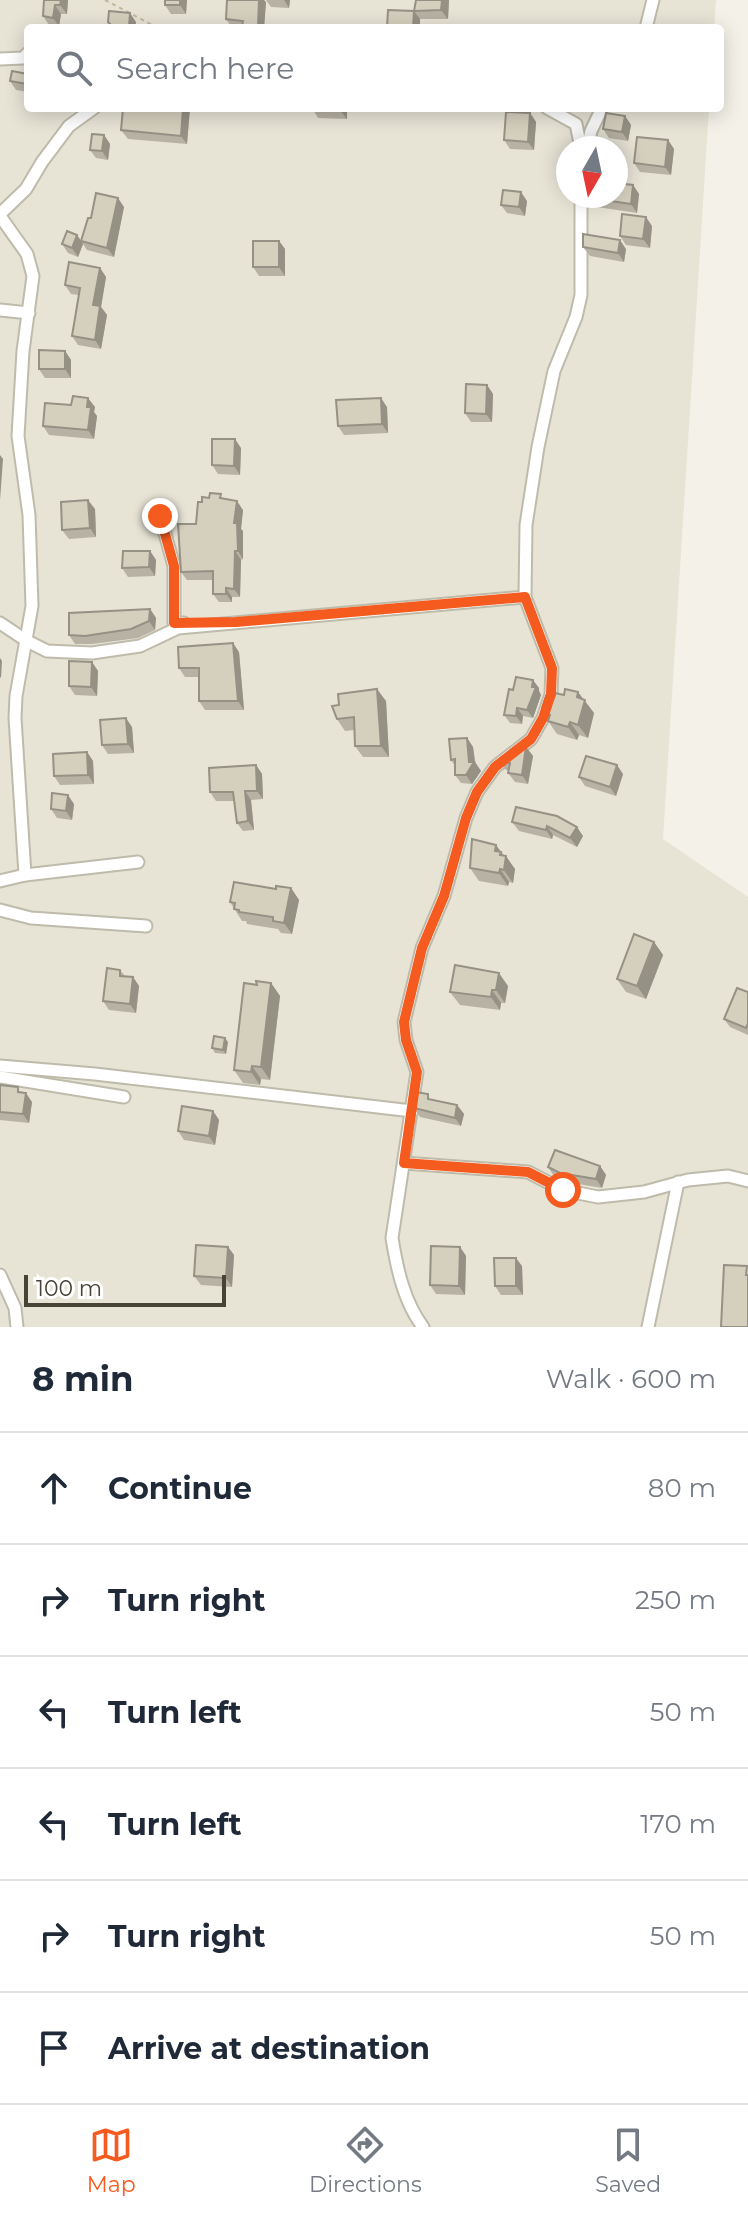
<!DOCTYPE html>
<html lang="en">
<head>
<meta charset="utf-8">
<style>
  body { margin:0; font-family:Montserrat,sans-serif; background:#f2f2f3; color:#1f2937 }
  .compass { position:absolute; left:556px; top:136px; width:72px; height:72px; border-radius:50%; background:#fff; box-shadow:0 4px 20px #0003; rotate:189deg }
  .scale { position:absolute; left:24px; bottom:20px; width:202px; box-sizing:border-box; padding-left:8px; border:4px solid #474337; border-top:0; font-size:22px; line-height:28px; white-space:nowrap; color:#474337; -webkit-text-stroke:6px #fff; paint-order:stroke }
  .stop { position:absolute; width:24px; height:24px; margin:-18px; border:6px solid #f55a1e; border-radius:50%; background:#fff }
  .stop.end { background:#f55a1e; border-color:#fff; box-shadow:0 2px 8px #0008 }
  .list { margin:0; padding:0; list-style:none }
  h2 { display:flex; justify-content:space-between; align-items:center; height:104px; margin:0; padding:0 32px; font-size:34px }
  h2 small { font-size:26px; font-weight:400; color:#747a83 }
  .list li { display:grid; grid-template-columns:52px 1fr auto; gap:24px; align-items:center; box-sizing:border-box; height:112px; padding:0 32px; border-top:2px solid #e0e1e3 }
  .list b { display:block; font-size:30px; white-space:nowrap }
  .list em { font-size:26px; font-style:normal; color:#747a83 }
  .icon { flex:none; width:44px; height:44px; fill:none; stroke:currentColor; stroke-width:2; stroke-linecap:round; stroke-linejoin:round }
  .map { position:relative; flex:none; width:748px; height:1327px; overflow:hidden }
  .search { position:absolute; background:#fff; box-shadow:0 4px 20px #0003; left:24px; right:24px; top:24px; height:88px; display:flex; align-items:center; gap:20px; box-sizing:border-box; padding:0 28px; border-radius:8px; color:#747a83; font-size:30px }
  .sheet { height:776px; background:#fff }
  nav { display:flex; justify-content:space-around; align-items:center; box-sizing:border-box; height:112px; border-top:2px solid #e0e1e3; background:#fff; font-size:22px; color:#747a83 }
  nav a { display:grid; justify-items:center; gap:4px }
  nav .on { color:#f55a1e }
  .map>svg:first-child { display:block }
</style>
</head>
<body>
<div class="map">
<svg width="748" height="1327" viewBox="0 0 748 1327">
  <rect width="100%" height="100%" fill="#f4f2e8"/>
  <path fill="#e7e4d6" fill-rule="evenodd" d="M0,0H716L714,28H28V108H709L663,839L748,897V1327H0ZM568,148H616V196H568Z"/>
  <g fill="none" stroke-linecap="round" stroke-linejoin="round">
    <defs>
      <g id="street">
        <polyline points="646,28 653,0"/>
        <polyline points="0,59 23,58 28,53"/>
        <polyline points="547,108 576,124 581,148"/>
        <polyline points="587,148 591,131 602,108"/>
        <polyline points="0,214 26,189 42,162 69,126 94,108"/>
        <polyline points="0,216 27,254 33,276 23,351 18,436 29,515 32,606 16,696 15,718 25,875"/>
        <polyline points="0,310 29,313"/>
        <polyline points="160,516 174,566 174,623 184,623"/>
        <polyline points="0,623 27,641 47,651 92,653 140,646 178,628 525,597"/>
        <polyline points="0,881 25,875 138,862"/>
        <polyline points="0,910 31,918 146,926"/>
        <polyline points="0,1066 95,1074 412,1111"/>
        <polyline points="0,1077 124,1097"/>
        <polyline points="404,1163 528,1172 563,1190 598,1197 644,1192 688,1180 728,1176 748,1181"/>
        <polyline points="0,1275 15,1308 17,1327"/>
        <path d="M423,1327C404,1302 397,1269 392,1238L417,1072L406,1040L404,1022L422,948L444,896L466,818L477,792L495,767L531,739L543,718L551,694L552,668L525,597L526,525L538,447L554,371L576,317L581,295V196"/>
        <polyline points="648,1327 678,1182"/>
      </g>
    </defs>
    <use href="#street" stroke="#bfbbab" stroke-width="15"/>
    <polyline stroke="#c0b89c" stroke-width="2" stroke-dasharray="4 4" stroke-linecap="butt" points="105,0 158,28"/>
    <use href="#street" stroke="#fff" stroke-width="11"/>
  </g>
  <g fill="#b7b2a3">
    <polygon points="44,0 68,0 67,14 61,14 59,26 49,25 43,16"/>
    <polygon points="187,0 186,14 171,14 165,5"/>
    <polygon points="266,0 290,0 289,8 271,7"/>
    <polygon points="449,0 448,19 420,19 420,28 387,28 414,11"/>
    <polygon points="266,2 264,28 232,28 226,19"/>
    <polygon points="108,22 136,22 135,28 113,28"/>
    <polygon points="28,74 28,92 16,90 10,81"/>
    <polygon points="123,108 190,108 187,144 128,139 121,130"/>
    <polygon points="312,108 347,108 347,119 318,118"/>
    <polygon points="530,113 536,122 534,150 510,149 504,140"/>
    <polygon points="625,116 631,125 628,141 609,138 603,129"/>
    <polygon points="104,135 110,144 108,160 96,158 90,150"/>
    <polygon points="668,140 674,149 671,175 640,172 634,163"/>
    <polygon points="633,185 639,194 637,213 597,207 591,198"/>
    <polygon points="527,201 525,216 507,213 501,205"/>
    <polygon points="124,207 114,257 87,250 81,241 91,218"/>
    <polygon points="652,226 650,248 626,245 620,236"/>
    <polygon points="77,235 83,244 78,257 68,253 62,244"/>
    <polygon points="279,241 285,249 285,276 259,276 253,267"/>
    <polygon points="583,247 626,249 624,262 590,256"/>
    <polygon points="100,268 106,277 101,307 107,315 101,349 78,345 72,336 79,295 71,294 65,285"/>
    <polygon points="65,351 71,360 71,378 45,378 39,369"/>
    <polygon points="487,385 493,394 492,422 471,422 465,413"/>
    <polygon points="95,407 94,412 97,416 94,439 49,435 43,426"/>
    <polygon points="387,407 388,433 344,435 338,426"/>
    <polygon points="241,448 240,475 218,474 212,465"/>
    <polygon points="224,498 243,510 241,529 243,531 243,559 241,560 240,597 232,597 232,602 219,602 213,594 213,580 187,580 181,572 196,524 202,502"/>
    <polygon points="95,509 96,537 69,539 62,530"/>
    <polygon points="150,551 156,560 155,576 128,577 122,568"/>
    <polygon points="150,609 156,618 155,630 138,638 92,644 75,644 69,635"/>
    <polygon points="239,652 244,710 205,710 199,701 199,677 185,677 179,668"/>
    <polygon points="92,662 98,671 97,696 75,695 69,686"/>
    <polygon points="539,688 539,691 541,695 533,718 523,716 522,724 510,723 504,715 513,690"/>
    <polygon points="554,698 583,699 594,713 588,738 579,735 577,740 557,734 548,721 548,719 542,708"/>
    <polygon points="386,701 389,757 363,757 355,746 354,730 345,731 337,719"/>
    <polygon points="132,727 134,753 108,754 102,745"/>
    <polygon points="467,738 473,747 475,762 481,771 472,784 461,783 455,775 455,766 451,760"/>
    <polygon points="526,747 533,756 528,784 515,782 508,773 509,770 506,770 499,761"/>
    <polygon points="87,752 93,761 94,784 60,785 54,776"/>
    <polygon points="256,765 262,774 263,799 251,800 254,830 243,831 237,823 234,801 216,801 210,792"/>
    <polygon points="623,774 616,796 585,786 579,777"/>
    <polygon points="74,804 72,820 57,818 51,809"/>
    <polygon points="557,816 583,836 577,847 553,835 552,839 519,831 512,822"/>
    <polygon points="496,845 515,869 513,883 509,882 508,886 479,881 470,868"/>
    <polygon points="291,888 299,900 292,934 281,933 278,929 247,924 246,921 242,921 230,902 276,889"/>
    <polygon points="654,942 663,955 646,999 626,992 617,979"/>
    <polygon points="120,970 125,976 133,977 139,986 136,1013 109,1010 103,1001"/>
    <polygon points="271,983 280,996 270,1080 261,1079 260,1085 243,1083 234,1070 257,985"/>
    <polygon points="508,986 505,1003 501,1003 500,1010 460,1005 450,992"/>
    <polygon points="748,992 748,1035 730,1027 724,1019"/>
    <polygon points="228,1042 226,1054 215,1053 212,1048"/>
    <polygon points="0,1085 22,1092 32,1102 29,1123 0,1120"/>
    <polygon points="433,1100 457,1105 464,1114 461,1126 420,1117 414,1108"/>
    <polygon points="213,1111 219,1120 215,1145 184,1140 178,1131"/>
    <polygon points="600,1166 606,1175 602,1188 566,1182 554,1176 548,1167"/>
    <polygon points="228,1247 234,1255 232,1287 201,1285 194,1276"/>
    <polygon points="460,1247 466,1256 465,1295 436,1294 430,1285"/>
    <polygon points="522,1266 523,1295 501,1295 495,1286"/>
  </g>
  <g fill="#959185">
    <polygon points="61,0 68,0 67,14 60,5"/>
    <polygon points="180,0 187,0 186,14 180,5"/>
    <polygon points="259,0 264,0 266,2 264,28 259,28 258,27"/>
    <polygon points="284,0 290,0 289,8"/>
    <polygon points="442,0 449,0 448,19 441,10"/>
    <polygon points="55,5 61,14 59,26 53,18"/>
    <polygon points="414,11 420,19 420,28 413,28"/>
    <polygon points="130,13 136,22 135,28 130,28 129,27"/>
    <polygon points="183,108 190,108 187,144 181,136"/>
    <polygon points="340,108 347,108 347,119 340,110"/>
    <polygon points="530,113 536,122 534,150 528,142"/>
    <polygon points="625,116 631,125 628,141 622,132"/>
    <polygon points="104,135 110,144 108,160 102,151"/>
    <polygon points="668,140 674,149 671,175 665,167"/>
    <polygon points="633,185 639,194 637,213 631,204"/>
    <polygon points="521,192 527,201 525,216 519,207"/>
    <polygon points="118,198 124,207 114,257 107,248"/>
    <polygon points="646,217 652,226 650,248 643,239"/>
    <polygon points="77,235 83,244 78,257 72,248"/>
    <polygon points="620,240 626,249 624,262 618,253"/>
    <polygon points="279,241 285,249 285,276 279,267"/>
    <polygon points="100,268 106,277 101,307 107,315 101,349 95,340 93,305"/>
    <polygon points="65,351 71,360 71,378 65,369"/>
    <polygon points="487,385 493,394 492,422 486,414"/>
    <polygon points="88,398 95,407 94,412 97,416 94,439 88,430 87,407"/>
    <polygon points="381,398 387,407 388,433 382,424"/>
    <polygon points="235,439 241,448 240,475 234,466"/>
    <polygon points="0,455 3,459 0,500"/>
    <polygon points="88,500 95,509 96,537 90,528"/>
    <polygon points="237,501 243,510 241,529 243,531 243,559 238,551 234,523"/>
    <polygon points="150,551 156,560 155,576 149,567"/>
    <polygon points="235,551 241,560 240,597 234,589"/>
    <polygon points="226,588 232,597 232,602 226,594"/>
    <polygon points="150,609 156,618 155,630 149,621"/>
    <polygon points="233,643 239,652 244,710 238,701"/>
    <polygon points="0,658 2,661 1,678 0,677"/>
    <polygon points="92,662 98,671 97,696 91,687"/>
    <polygon points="533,680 539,688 539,691 541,695 533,718 527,710"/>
    <polygon points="377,689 386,701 389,757 381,746"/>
    <polygon points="578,692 594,713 588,738 578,725 577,697"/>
    <polygon points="517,708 523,716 522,724 516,716"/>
    <polygon points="126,718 132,727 134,753 128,744"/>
    <polygon points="570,722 579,735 577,740 568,727"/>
    <polygon points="467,738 473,747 475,762 481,771 472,784 466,775 469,762"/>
    <polygon points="526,747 533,756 528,784 522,775"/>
    <polygon points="87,752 93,761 94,784 88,775"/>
    <polygon points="256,765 262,774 263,799 257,791"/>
    <polygon points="617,765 623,774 616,796 610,787"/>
    <polygon points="245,791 251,800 254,830 248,821"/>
    <polygon points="68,795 74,804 72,820 66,811"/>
    <polygon points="547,826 553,835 552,839 546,830"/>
    <polygon points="577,827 583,836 577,847 570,838"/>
    <polygon points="496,845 505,859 506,856 515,869 513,883 504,870 495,851"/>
    <polygon points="500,869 509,882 508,886 499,873"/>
    <polygon points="291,888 299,900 292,934 284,923"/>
    <polygon points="654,942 663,955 646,999 637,986"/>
    <polygon points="499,973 508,986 505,1003 496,990"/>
    <polygon points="133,977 139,986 136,1013 130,1004"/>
    <polygon points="271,983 280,996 270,1080 261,1067"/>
    <polygon points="492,990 501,1003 500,1010 491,997"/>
    <polygon points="225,1038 228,1042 226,1054 223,1050"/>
    <polygon points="252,1066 261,1079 260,1085 251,1072"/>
    <polygon points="26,1093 32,1102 29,1123 23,1114"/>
    <polygon points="457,1105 464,1114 461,1126 455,1118"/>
    <polygon points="213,1111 219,1120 215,1145 209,1136"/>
    <polygon points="600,1166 606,1175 602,1188 596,1179"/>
    <polygon points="228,1247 234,1255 232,1287 226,1278"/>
    <polygon points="460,1247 466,1256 465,1295 459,1286"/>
    <polygon points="516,1258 522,1266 523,1295 516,1286"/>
  </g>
  <g fill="#d5cfbe" stroke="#959185" stroke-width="2">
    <polygon points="44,0 61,0 60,5 55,5 53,18 43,16"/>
    <rect x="165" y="0" width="15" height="5"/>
    <polygon points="227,0 259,0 258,27 242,26 243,21 226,19"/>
    <polygon points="416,0 442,0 441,10 414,11"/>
    <polygon points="388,10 414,11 413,28 387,28"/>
    <polygon points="109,11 130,13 129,27 111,25 108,22"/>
    <polygon points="12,71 28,74 27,84 10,81"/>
    <polygon points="123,108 183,108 181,136 121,130"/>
    <polygon points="312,108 340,108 340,110 312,109"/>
    <polygon points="506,112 530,113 528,142 504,140"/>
    <polygon points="606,113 625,116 622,132 603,129"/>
    <polygon points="92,134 104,135 102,151 90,150"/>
    <polygon points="637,137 668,140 665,167 634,163"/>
    <polygon points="616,183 633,185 631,204 591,198 591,196 616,196"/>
    <polygon points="503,190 521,192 519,207 501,205"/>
    <polygon points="96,193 118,198 107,248 81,241 88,218 91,218"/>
    <polygon points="622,214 646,217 643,239 620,236"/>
    <polygon points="67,231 77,235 72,248 62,244"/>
    <polygon points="583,234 620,240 618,253 583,247"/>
    <rect x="253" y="241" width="26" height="26"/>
    <polygon points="69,262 100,268 93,305 100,306 95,340 72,336 80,288 65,285"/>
    <polygon points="39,350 65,351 65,369 39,369"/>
    <polygon points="466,384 487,385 486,414 465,413"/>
    <polygon points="73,396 88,398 87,407 91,407 88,430 43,426 45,403 71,405"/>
    <polygon points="381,398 382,424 338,426 336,400"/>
    <polygon points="212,439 235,439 234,466 212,465"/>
    <polygon points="210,493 221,494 220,498 237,501 234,523 237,523 238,551 235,551 234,589 226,588 226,594 213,594 213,571 181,572 178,524 196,524 198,502 202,502 202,497 209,498"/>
    <polygon points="88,500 90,528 62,530 61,502"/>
    <polygon points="123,551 150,551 149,567 122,568"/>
    <polygon points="150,609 149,621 131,629 85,636 69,635 69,613"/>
    <polygon points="233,643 238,701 199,701 199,668 179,668 178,647"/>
    <polygon points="69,661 92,662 91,687 69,686"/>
    <polygon points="516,677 533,680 532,687 536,687 527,710 517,708 516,716 504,715 509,689 513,690"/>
    <polygon points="377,689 381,746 355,746 354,717 337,719 332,706 339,705 338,694"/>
    <polygon points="565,689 578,692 577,697 585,700 578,725 570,722 568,727 548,721 550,715 544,713 545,709 542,708 546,696 554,698 555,693 564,695"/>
    <polygon points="126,718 128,744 102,745 100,720"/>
    <polygon points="467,738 469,762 474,762 466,775 455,775 455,759 451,760 449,739"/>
    <polygon points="518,746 526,747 522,775 508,773 510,763 499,761"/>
    <polygon points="87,752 88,775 54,776 53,754"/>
    <polygon points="586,756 617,765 610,787 579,777"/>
    <polygon points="256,765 257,791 245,791 248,821 237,823 233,792 210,792 209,768"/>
    <polygon points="52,793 68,795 66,811 51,809"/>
    <polygon points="516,807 557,816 577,827 570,838 547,826 546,830 512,822"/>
    <polygon points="472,839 496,845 495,851 501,852 500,855 506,856 504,870 500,869 499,873 470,868"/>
    <polygon points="234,882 276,889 276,886 291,888 284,923 273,921 273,917 239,912 239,910 234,909 235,903 230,902"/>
    <polygon points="634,934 654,942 637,986 617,979"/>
    <polygon points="455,965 499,973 496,990 492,990 491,997 450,992"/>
    <polygon points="107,968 120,970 120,976 133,977 130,1004 103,1001"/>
    <polygon points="256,981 271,983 261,1067 252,1066 251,1072 234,1070 244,983 257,985"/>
    <polygon points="737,988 748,992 748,1023 746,1028 724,1019"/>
    <polygon points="214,1036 225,1038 223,1050 212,1048"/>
    <polygon points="0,1085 18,1087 18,1092 26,1093 23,1114 0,1112"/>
    <polygon points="416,1092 428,1094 428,1099 457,1105 455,1118 414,1108"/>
    <polygon points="182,1106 213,1111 209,1136 178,1131"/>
    <polygon points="555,1150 600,1166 596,1179 560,1173 548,1167"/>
    <polygon points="196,1245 228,1247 226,1278 194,1276"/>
    <polygon points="431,1246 460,1247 459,1286 430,1285"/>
    <polygon points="494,1258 516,1258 516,1286 495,1286"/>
    <polygon points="724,1265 747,1266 746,1275 748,1275 748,1327 721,1327"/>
  </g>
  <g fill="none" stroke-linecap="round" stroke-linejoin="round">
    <polyline stroke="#f55a1e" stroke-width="10" points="160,516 174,566 174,623 236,622 525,597 552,668 551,694 543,718 531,739 495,767 477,792 466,818 444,896 422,948 404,1022 406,1040 417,1072 404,1163 528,1172 563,1190"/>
  </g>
</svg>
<svg class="compass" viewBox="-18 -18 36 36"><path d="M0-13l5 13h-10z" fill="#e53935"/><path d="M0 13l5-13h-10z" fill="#747a83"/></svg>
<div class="scale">100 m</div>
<div class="stop" style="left:563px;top:1190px"></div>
<div class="stop end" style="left:160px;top:516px"></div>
<div class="search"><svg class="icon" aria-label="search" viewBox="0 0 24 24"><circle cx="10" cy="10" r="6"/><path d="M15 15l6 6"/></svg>Search here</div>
</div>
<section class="sheet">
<h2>8 min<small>Walk · 600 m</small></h2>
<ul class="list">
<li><svg class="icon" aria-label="ahead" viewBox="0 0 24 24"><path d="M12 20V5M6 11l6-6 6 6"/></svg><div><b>Continue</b></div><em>80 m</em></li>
<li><svg class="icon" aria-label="right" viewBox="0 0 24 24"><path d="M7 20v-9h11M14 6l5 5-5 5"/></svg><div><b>Turn right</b></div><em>250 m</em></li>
<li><svg class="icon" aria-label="left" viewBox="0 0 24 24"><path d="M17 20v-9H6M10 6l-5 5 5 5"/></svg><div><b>Turn left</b></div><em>50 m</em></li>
<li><svg class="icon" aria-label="left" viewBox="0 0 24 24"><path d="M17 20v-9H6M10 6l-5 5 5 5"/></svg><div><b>Turn left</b></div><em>170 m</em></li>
<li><svg class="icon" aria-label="right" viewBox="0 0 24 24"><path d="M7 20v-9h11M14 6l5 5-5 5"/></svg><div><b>Turn right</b></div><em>50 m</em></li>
<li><svg class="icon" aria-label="arrive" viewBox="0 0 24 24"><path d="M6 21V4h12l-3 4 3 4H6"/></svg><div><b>Arrive at destination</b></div></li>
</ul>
</section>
<nav>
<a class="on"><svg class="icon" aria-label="map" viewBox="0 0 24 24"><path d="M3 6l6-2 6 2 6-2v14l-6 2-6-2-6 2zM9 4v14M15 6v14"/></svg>Map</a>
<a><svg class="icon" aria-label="directions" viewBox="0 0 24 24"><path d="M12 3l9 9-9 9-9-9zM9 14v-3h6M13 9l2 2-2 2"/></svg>Directions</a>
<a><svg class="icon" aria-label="saved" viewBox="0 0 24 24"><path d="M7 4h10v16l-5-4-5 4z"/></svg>Saved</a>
</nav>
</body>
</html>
